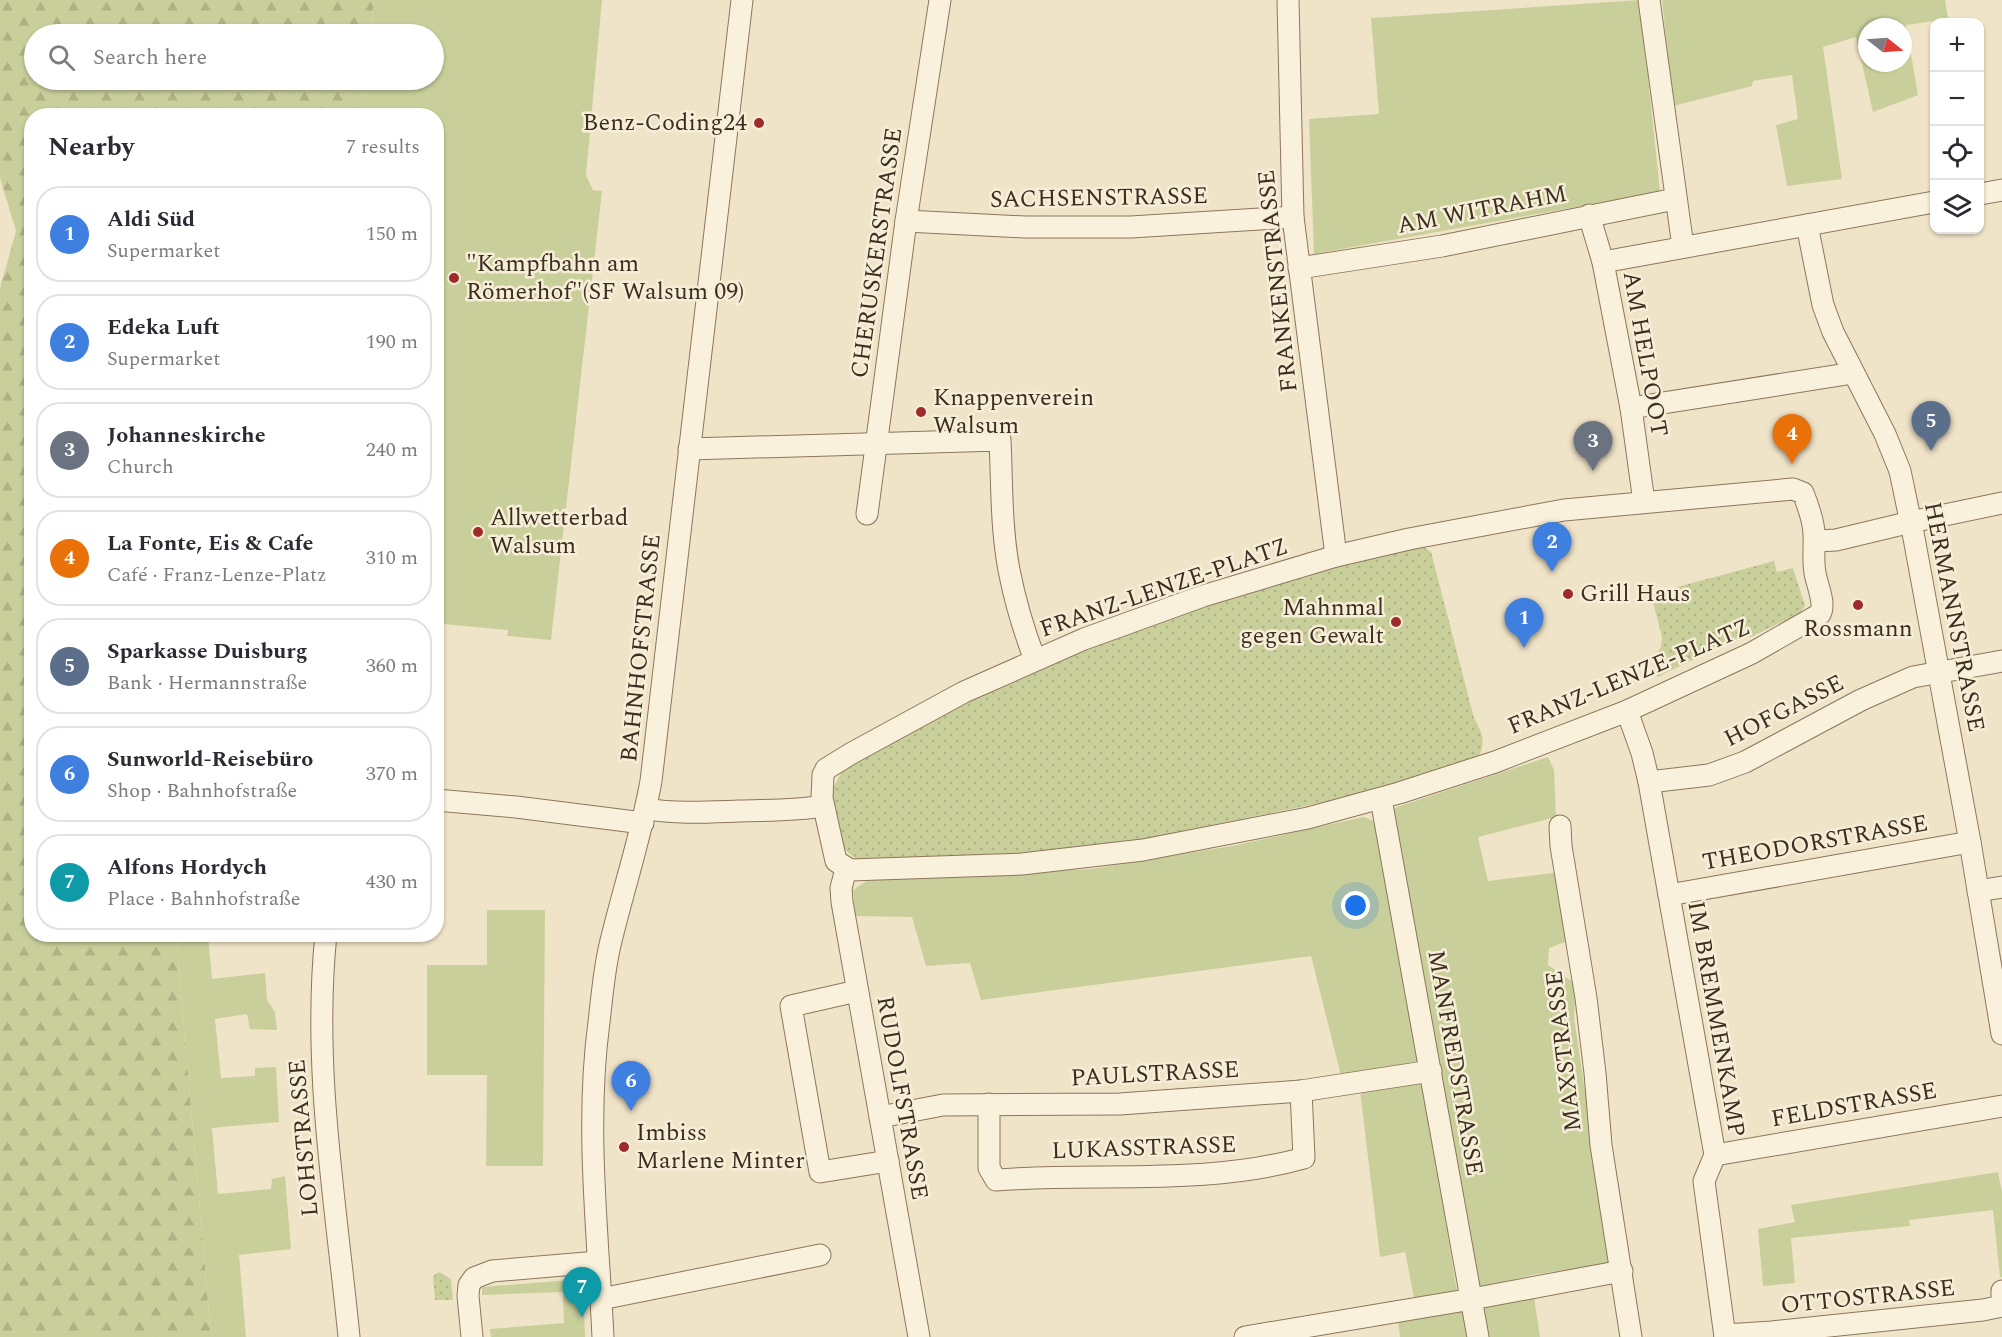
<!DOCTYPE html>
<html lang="en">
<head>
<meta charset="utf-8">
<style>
  body { margin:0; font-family:Spectral,serif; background:#f7f7f7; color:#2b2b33 }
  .controls { position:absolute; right:18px; top:18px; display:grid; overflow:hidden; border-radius:12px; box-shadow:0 2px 4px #0004 }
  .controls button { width:54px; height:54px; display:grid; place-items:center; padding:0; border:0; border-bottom:2px solid #e1e1e2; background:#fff; color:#2b2b33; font:30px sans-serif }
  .compass { position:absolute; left:1858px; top:18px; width:54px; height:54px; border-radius:50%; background:#fff; box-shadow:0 2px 4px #0004; rotate:107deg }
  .you { position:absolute; left:1356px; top:906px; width:21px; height:21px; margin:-15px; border:4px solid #fff; border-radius:50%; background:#1a73e8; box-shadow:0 0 0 9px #1a73e833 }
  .badge { display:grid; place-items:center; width:39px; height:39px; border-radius:50%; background:#2563eb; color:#fff; font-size:20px; font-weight:700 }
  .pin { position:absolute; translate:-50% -50px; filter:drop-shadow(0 2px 3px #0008) }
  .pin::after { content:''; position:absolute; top:32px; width:21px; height:18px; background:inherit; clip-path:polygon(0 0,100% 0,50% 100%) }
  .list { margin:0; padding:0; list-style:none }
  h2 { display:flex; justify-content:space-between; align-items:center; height:78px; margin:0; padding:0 24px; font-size:26px }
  h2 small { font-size:20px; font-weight:400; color:#7c7c81 }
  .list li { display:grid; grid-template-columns:39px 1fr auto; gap:18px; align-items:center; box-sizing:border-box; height:96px; margin:0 12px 12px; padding:0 12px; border:2px solid #e1e1e2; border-radius:24px }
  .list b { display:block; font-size:22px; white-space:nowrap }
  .list p { margin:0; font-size:20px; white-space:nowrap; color:#7c7c81 }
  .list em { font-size:20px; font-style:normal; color:#7c7c81 }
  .icon { flex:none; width:33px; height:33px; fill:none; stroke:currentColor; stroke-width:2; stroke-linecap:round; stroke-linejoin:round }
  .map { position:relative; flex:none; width:2002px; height:1337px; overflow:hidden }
  .search { position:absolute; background:#fff; box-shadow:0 2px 4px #0004; left:24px; top:24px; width:420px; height:66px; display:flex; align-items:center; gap:15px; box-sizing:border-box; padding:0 21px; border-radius:33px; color:#7c7c81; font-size:22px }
  .panel { position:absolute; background:#fff; box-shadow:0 2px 4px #0004; left:24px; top:108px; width:420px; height:834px; border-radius:24px }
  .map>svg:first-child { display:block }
</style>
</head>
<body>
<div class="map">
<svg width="2002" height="1337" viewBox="0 0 2002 1337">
  <defs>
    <pattern id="forest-firs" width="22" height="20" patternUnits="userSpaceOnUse" patternTransform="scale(1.5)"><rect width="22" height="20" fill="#c9cf9b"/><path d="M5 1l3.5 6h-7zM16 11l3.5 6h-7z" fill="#aeb285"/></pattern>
    <pattern id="park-dots" width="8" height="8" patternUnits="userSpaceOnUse" patternTransform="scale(1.5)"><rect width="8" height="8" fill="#c9cf9b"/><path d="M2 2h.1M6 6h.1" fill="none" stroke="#aeb285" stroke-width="1.8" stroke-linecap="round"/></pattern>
  </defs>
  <rect width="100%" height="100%" fill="#f0e4c8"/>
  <g fill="#c9cf9b" fill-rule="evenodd">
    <polygon points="374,0 602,0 586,175 593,190 602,191 551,640 507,636 508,630 443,624 440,642 437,642 436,116 361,115 365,80 434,80 434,34 370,34"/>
    <polygon points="1640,0 1660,192 1314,254 1309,119 1379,114 1371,18"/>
    <path d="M1662,0H1945L1948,19L1906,25L1918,95L1873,112L1856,37L1823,47L1842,179L1787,186L1776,125L1798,119L1792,75L1753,81L1752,86L1673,106ZM1867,27H1903V63H1867Z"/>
    <polygon points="1548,757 1554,770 1556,817 1478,837 1488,881 1560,872 1570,940 1549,948 1548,965 1576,984 1574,1018 1611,1263 1532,1275 1478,1289 1394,808"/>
    <polygon points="1364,817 1374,821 1424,1060 1341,1076 1311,956 981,1000 970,963 926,966 912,917 855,916 853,890 868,880 1091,869 1232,846"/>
    <polygon points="487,910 545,910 543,1166 486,1166 487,1075 427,1075 427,965 487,965"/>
    <polygon points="176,935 208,935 212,979 265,973 267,1000 275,1012 277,1030 250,1029 247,1014 215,1019 221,1078 255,1076 255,1068 276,1067 279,1122 212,1128 218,1194 271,1189 272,1179 285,1176 291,1249 239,1255 246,1337 211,1337"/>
    <polygon points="1423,1081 1457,1291 1415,1302 1405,1252 1380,1257 1360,1090"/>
    <polygon points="1998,1172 2002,1192 2002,1277 2000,1277 1993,1210 1909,1220 1910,1226 1791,1238 1795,1283 1763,1286 1758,1229 1795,1222 1791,1205"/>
    <polygon points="583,1279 585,1337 491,1337 490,1329 564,1323 563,1292 482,1295 482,1287"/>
    <polygon points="1534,1297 1540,1337 1484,1337 1479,1306"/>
    <polygon points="1465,1310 1468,1337 1400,1337 1398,1321"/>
  </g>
  <polygon fill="url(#forest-firs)" points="0,0 374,0 370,34 34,34 34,80 365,80 361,115 32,116 32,934 176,935 211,1337 0,1337 0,288 16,231 0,178"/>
  <g fill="url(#park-dots)">
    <path d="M1419,544L1431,552L1474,718C1482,732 1486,741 1479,756L1425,773L1374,792L1144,839L1018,854L857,860L844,849L833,812V788L843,769L1036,662L1156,616Z"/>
    <polygon points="1774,561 1777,572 1793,568 1805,606 1800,613 1751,637 1743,636 1657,677 1653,663 1661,647 1662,637 1651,594"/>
    <polygon points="439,1272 451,1279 453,1300 435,1300 433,1276"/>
  </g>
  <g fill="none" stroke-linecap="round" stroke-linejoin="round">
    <defs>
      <g id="minor">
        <polyline points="1288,0 1293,217 1336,556"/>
        <polyline points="1649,0 1683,247"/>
        <polyline points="1980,194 2002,190"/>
        <polyline points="1589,215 1603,262 1631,408 1644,502"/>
        <polyline points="906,221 1025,227 1131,227 1293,217"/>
        <polyline points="1807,225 1823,305 1833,332 1885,434 1900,471 1914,538 1970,842 2002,1034"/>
        <polyline points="1603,262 1934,202"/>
        <polyline points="1299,268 1442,246 1675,199"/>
        <polyline points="1631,408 1853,373"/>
        <path d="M689,449L1000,440C1002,483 1001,528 1009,570C1015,601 1024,631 1035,660"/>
        <path d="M1793,489L1803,493C1807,503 1811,514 1813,525C1816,541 1812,556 1815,573C1817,585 1826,604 1820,614L1752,653L1627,711L1495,762L1399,793L1308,818L1143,850L1022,864L850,870L836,861L822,798L823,775L826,769L852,753L964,692L1084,639L1203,596L1336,556L1409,539L1564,510Z"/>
        <polyline points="867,514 906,221 940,0"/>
        <polyline points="1816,541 1836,540 1911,522 2002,503"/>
        <polyline points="1627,711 1642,753 1649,782 1715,1155 1704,1181 1725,1337"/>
        <polyline points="1649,782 1709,775 1745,762 1861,700 1913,677 2002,661"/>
        <polyline points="1381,799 1478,1337"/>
        <polyline points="436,800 516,807 643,823"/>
        <path d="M646,809C677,814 708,812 739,811C767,810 795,811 823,806"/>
        <polyline points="1560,826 1561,846 1586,998 1595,1073 1601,1145 1631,1337"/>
        <polyline points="846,869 841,888 842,902 919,1337"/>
        <polyline points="1978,891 2002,887"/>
        <polyline points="1669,895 1970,842"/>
        <path d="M326,934C312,1069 336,1203 349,1337"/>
        <polyline points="857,991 791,1006 820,1172 888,1161"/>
        <path d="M989,1104V1168L996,1180C1098,1172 1204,1186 1304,1158L1301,1091"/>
        <polyline points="880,1117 943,1105 1120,1104 1301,1091 1431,1071"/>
        <polyline points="1715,1155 2002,1106"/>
        <polyline points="601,1299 820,1255"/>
        <polyline points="1725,1335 1772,1332 1983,1310 2002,1306 2002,1291"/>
        <polyline points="472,1337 468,1296 469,1285 474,1278 492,1271 598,1262"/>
        <path d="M603,1337C598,1233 585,1126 599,1022C602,997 604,970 610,945C623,890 641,837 651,781L742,0"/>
        <polyline points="1245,1337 1472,1299 1622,1271"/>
      </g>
    </defs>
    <use href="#minor" stroke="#8d765c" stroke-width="23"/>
    <use href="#minor" stroke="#faf1dc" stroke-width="21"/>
  </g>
  <g fill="#9e2a2b" stroke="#f7eed8" stroke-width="2">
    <circle cx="759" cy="123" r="6"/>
    <circle cx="454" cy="278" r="6"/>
    <circle cx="921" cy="412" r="6"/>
    <circle cx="478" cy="532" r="6"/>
    <circle cx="1568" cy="594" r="6"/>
    <circle cx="1858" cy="605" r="6"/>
    <circle cx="1396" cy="622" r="6"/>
    <circle cx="624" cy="1147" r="6"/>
  </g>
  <g text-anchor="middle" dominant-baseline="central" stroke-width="5" stroke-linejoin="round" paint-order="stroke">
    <g font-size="24" fill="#3d2e20" stroke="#f7eed8" text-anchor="start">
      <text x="747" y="123" text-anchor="end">Benz-Coding24</text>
      <text x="466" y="264">"Kampfbahn am<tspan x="466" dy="28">Römerhof"(SF Walsum 09)</tspan></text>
      <text x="933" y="398">Knappenverein<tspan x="933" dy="28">Walsum</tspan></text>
      <text x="490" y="518">Allwetterbad<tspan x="490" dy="28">Walsum</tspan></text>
      <text x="1580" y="594">Grill Haus</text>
      <text x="1384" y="608" text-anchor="end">Mahnmal<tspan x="1384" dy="28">gegen Gewalt</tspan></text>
      <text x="1858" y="629" text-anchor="middle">Rossmann</text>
      <text x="636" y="1133">Imbiss<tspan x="636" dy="28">Marlene Minter</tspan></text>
    </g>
    <g font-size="24" fill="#3d2e20" stroke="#f7eed8">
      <text transform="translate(1099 198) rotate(-1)">SACHSENSTRASSE</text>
      <text transform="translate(1482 210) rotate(-11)">AM WITRAHM</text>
      <text transform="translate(877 253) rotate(-82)">CHERUSKERSTRASSE</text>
      <text transform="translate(1278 281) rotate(-96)">FRANKENSTRASSE</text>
      <text transform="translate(1645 354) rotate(80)">AM HELPOOT</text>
      <text transform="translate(1164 588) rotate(-19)">FRANZ-LENZE-PLATZ</text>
      <text transform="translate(1954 617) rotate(79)">HERMANNSTRASSE</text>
      <text transform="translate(641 648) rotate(-84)">BAHNHOFSTRASSE</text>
      <text transform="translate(1629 677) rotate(-23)">FRANZ-LENZE-PLATZ</text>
      <text transform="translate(1784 711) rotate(-27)">HOFGASSE</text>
      <text transform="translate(1815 843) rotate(-10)">THEODORSTRASSE</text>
      <text transform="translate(1716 1019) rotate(80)">IM BREMMENKAMP</text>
      <text transform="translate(1564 1051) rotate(-97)">MAXSTRASSE</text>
      <text transform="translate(1455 1063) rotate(80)">MANFREDSTRASSE</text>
      <text transform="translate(1155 1074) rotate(-3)">PAULSTRASSE</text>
      <text transform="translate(902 1098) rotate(80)">RUDOLFSTRASSE</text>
      <text transform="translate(1854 1105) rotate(-10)">FELDSTRASSE</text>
      <text transform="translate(304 1138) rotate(-95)">LOHSTRASSE</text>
      <text transform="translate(1144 1148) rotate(-2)">LUKASSTRASSE</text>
      <text transform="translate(1868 1297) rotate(-6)">OTTOSTRASSE</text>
    </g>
  </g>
</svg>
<div class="controls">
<button>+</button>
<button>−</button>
<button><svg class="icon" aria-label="locate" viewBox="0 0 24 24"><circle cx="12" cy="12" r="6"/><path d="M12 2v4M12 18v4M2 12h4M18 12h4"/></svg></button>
<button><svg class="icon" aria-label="layers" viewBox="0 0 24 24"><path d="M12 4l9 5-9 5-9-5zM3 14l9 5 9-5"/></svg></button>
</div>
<svg class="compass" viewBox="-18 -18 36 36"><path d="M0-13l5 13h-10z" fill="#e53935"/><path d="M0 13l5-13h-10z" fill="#7c7c81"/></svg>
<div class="you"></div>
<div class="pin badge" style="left:1524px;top:648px;background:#3f7fe0">1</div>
<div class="pin badge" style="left:1552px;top:572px;background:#3f7fe0">2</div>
<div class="pin badge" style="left:1593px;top:471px;background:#6b7280">3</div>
<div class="pin badge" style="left:1792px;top:464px;background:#e8710a">4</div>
<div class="pin badge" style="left:1931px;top:451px;background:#5c6f8a">5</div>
<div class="pin badge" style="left:631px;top:1111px;background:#3f7fe0">6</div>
<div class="pin badge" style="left:582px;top:1317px;background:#0f9aa8">7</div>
<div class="search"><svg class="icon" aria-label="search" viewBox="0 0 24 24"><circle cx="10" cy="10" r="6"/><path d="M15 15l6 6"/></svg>Search here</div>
<section class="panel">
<h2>Nearby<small>7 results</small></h2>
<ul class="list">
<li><span class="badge" style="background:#3f7fe0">1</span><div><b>Aldi Süd</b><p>Supermarket</p></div><em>150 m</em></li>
<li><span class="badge" style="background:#3f7fe0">2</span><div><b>Edeka Luft</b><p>Supermarket</p></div><em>190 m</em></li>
<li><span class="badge" style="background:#6b7280">3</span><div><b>Johanneskirche</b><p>Church</p></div><em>240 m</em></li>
<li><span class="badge" style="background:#e8710a">4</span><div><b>La Fonte, Eis &amp; Cafe</b><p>Café · Franz-Lenze-Platz</p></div><em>310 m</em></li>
<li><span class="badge" style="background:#5c6f8a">5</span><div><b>Sparkasse Duisburg</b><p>Bank · Hermannstraße</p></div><em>360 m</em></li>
<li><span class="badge" style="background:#3f7fe0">6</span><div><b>Sunworld-Reisebüro</b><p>Shop · Bahnhofstraße</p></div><em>370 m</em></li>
<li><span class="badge" style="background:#0f9aa8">7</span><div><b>Alfons Hordych</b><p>Place · Bahnhofstraße</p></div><em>430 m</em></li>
</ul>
</section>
</div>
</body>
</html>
